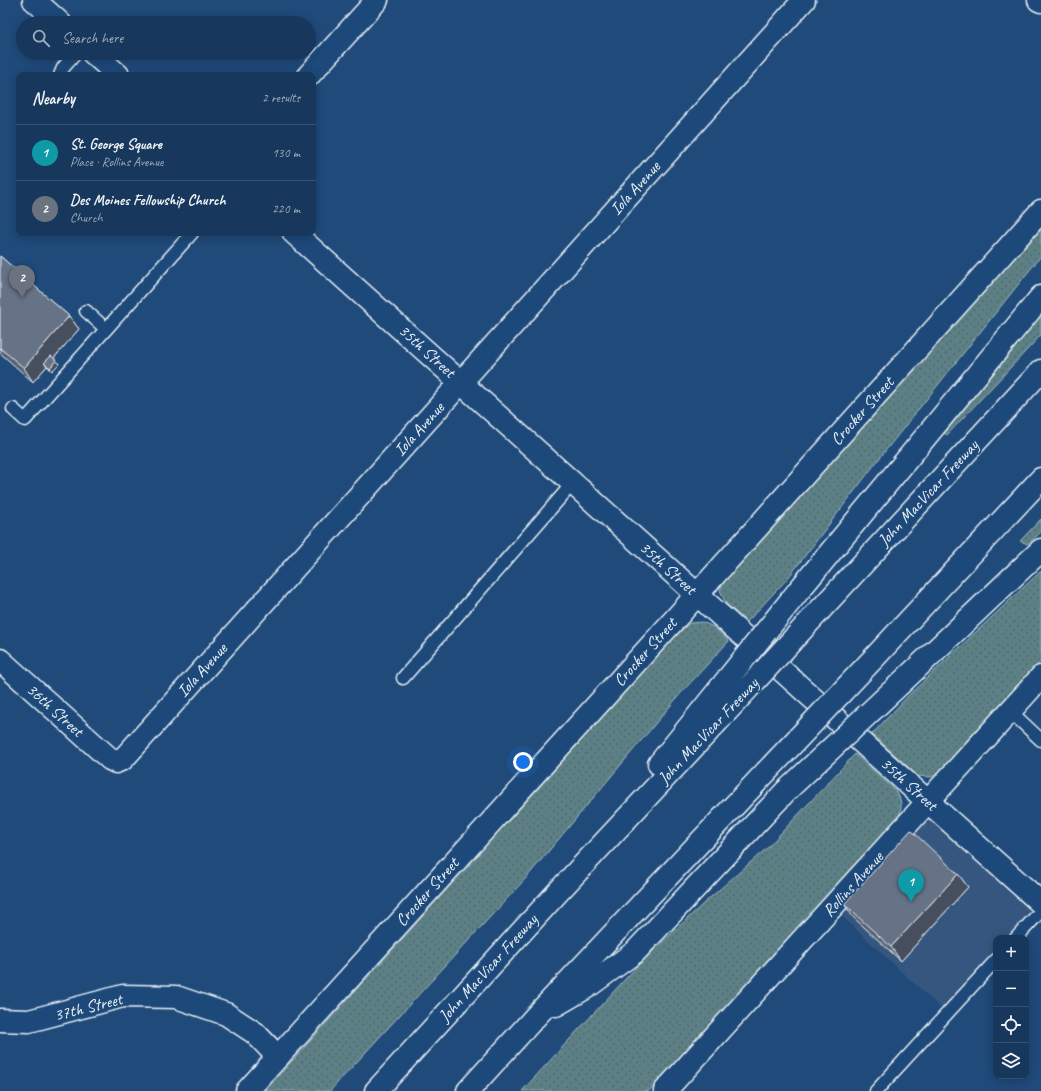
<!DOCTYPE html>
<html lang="en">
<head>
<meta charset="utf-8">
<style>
  body { margin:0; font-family:Caveat,sans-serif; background:#244365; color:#f1f3f6 }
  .controls { position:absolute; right:12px; bottom:12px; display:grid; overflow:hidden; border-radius:8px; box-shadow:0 2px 10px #0003 }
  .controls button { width:36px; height:36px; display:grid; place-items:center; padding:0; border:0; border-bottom:1px solid #365272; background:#17385c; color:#f1f3f6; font:20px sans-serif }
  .you { position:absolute; left:523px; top:762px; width:14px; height:14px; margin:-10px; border:3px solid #fff; border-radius:50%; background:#1a73e8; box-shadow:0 0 0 6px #1a73e833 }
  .badge { display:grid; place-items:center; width:26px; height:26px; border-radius:50%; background:#d6ab8b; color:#fff; font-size:13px; font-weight:700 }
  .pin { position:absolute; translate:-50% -33px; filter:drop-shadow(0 1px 2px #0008) }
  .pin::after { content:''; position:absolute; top:21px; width:14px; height:12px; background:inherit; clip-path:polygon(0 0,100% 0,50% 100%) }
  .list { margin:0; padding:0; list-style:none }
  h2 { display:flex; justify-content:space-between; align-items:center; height:52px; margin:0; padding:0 16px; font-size:17px }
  h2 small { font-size:13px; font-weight:400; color:#9eacbb }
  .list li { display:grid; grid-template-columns:26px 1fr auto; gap:12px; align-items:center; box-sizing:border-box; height:56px; padding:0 16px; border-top:1px solid #365272 }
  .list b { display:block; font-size:15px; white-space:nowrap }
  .list p { margin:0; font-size:13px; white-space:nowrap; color:#9eacbb }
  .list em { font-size:13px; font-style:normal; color:#9eacbb }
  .icon { flex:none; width:22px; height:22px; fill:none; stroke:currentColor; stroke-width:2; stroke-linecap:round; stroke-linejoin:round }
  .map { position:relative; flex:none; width:1041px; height:1091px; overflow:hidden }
  .search { position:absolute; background:#17385c; box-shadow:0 2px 10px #0003; left:16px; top:16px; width:300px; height:44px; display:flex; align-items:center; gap:10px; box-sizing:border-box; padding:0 14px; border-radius:22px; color:#9eacbb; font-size:15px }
  .panel { position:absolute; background:#17385c; box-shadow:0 2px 10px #0003; left:16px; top:72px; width:300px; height:164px; border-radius:8px }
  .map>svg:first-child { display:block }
</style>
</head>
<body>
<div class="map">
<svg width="1041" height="1091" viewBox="0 0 1041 1091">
  <defs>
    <pattern id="grass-dots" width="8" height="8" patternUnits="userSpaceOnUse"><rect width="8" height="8" fill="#5c8085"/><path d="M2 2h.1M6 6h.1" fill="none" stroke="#52676a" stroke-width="1.8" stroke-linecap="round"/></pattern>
  </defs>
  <rect width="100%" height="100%" fill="#1f4a7a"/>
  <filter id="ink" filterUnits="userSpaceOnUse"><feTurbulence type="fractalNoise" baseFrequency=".025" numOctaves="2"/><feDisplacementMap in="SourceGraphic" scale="8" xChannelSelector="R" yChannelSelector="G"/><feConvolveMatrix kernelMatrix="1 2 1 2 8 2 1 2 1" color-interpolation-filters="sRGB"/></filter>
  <g filter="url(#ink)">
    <polygon fill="#34567e" points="928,801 1041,903 1016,938 996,938 996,960 947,1014 832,907"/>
    <g fill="url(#grass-dots)" stroke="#a2b8be">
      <polygon points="1041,229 1041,256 882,455 788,578 747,622 726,604 720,590 728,575"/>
      <polygon points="1041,309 1041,335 947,435 942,432"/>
      <polygon points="1041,519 1041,532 1028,544 1020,541"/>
      <polygon points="1041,571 1041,661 940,773 931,777 918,776 872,734 911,693"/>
      <polygon points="702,622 714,627 729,641 681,693 527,877 330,1091 265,1091 680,631 690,623"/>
      <path d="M855,754L895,790C903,801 902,808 898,820L649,1091H522L640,963L704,903L767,848Z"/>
    </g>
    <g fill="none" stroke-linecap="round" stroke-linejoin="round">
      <defs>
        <g id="service">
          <polyline points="60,75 63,68 76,53"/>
          <polyline points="86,311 106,329"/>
          <polyline points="13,409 25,420 192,233"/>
          <polyline points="403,678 573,483"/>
          <polyline points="1010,711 1041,740"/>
          <polyline points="1016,938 1041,911"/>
          <polyline points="876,1091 996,960"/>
        </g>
        <g id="minor">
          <polyline points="1039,0 1041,1"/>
          <polyline points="309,75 377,0"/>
          <polyline points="0,660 110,759 116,762 123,759 804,0"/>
          <polyline points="0,1020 29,1021 123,996 176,997 226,1014 255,1033 278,1057"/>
          <polyline points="247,1091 676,618 1041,211"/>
          <polyline points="665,1091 1041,677"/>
        </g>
        <g id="tertiary">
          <polyline points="34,0 60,23"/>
          <polyline points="93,53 118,75"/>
          <polyline points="294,233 1041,903"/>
        </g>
        <g id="motorway">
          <polyline points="800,589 1041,297"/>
          <polyline points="821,609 1041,371"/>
          <polyline points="874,658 1041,479"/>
          <polyline points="901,683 1041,550"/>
          <polyline points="659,764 701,712"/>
          <polyline points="556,1005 587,987 635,952 786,791"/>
          <polyline points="376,1091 558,892 715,724"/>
          <polyline points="468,1091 536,1016 766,772"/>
        </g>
      </defs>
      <use href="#service" stroke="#e8f1f8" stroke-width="15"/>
      <use href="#minor" stroke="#e8f1f8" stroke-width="25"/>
      <use href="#tertiary" stroke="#e8f1f8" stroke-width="25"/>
      <use href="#motorway" stroke="#e8f1f8" stroke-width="25"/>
      <use href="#service" stroke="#1f4a7a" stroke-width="12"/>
      <use href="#minor" stroke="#1f4a7a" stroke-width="22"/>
      <use href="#tertiary" stroke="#1f4a7a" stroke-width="22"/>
      <use href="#motorway" stroke="#1f4a7a" stroke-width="22"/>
      <defs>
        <g id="motorway-bridge">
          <polyline points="701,712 800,589"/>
          <polyline points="715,724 821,609"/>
          <polyline points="766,772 874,658"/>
          <polyline points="786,791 901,683"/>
        </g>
      </defs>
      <use href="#motorway-bridge" stroke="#e8f1f8" stroke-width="25" stroke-linecap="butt"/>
      <use href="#motorway-bridge" stroke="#1f4a7a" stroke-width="22"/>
    </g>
    <g fill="#586273" stroke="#e8f1f8">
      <polygon points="0,256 69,316 79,329 54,358 59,364 52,371 47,366 33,382 0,353"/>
      <polygon points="958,874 968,887 901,961 853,917 844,904"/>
    </g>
    <g fill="#47505e" stroke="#e8f1f8">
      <polygon points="69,316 79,329 47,366 44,363 47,366 33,382 24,368"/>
      <polygon points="56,360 59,364 52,371 50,368"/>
      <polygon points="958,874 968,887 901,961 891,947"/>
    </g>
    <g fill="#667286" stroke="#e8f1f8">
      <polygon points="0,256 69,316 24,368 0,348"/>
      <polygon points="51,356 56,360 50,368 44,363"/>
      <polygon points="911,830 958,874 891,947 844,904"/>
    </g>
  </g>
  <g text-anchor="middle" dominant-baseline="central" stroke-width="3.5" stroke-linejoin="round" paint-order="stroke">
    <g font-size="17" fill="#e8f1f8" stroke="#1f4a7a">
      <text transform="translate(635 188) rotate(-48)">Iola Avenue</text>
      <text transform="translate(427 351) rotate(42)">35th Street</text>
      <text transform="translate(862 411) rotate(-48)">Crocker Street</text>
      <text transform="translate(419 429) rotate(-48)">Iola Avenue</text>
      <text transform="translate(928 493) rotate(-47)">John MacVicar Freeway</text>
      <text transform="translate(668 568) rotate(42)">35th Street</text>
      <text transform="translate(645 652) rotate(-48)">Crocker Street</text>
      <text transform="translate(202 670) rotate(-48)">Iola Avenue</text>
      <text transform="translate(55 710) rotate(42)">36th Street</text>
      <text transform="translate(708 731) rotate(-47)">John MacVicar Freeway</text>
      <text transform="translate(909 784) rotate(42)">35th Street</text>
      <text transform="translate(853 884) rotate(-48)">Rollins Avenue</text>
      <text transform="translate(427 892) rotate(-48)">Crocker Street</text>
      <text transform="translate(488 968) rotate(-48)">John MacVicar Freeway</text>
      <text transform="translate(88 1007) rotate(-14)">37th Street</text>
    </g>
  </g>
</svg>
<div class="controls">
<button>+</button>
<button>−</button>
<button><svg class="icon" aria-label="locate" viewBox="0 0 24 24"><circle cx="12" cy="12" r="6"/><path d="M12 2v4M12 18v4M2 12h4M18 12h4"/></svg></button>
<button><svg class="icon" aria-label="layers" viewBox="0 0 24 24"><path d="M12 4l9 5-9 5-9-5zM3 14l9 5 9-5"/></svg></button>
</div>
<div class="you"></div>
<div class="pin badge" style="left:911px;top:902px;background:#0f9aa8">1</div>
<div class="pin badge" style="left:22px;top:298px;background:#6b7280">2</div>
<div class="search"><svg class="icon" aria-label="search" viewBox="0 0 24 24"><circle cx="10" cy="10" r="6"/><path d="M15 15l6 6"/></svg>Search here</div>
<section class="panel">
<h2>Nearby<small>2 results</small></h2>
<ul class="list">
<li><span class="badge" style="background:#0f9aa8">1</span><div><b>St. George Square</b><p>Place · Rollins Avenue</p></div><em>130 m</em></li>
<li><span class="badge" style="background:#6b7280">2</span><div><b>Des Moines Fellowship Church</b><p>Church</p></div><em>220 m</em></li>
</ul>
</section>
</div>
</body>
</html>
